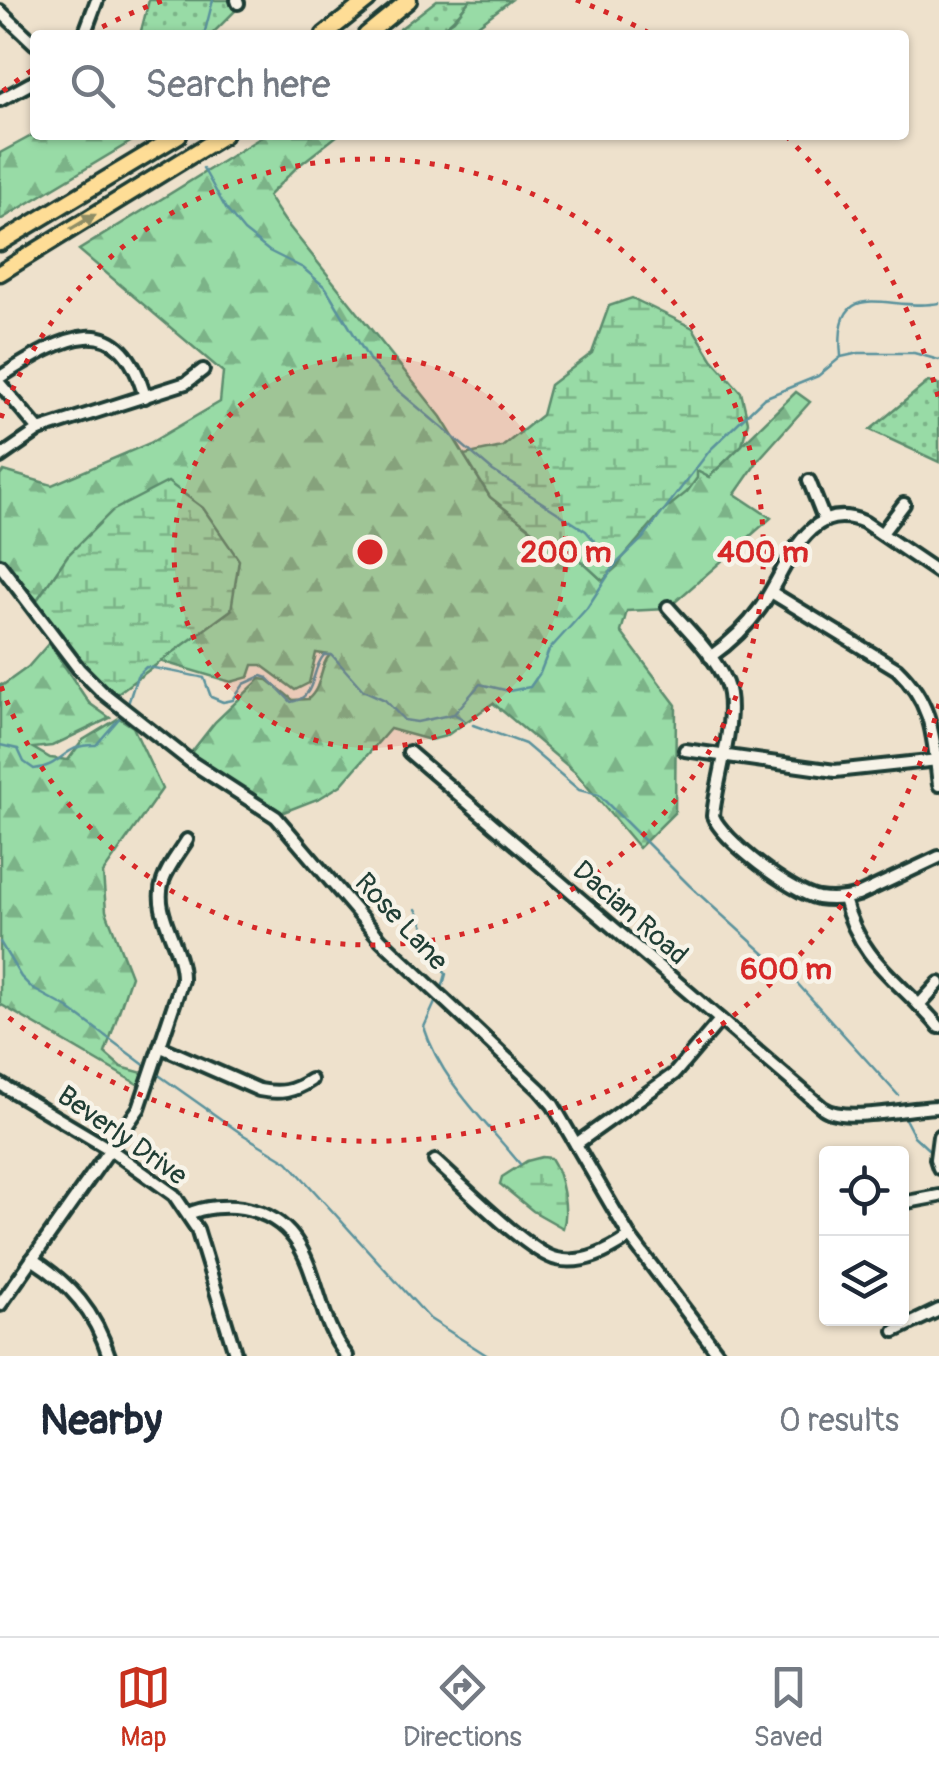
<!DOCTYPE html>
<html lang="en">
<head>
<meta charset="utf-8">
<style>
  body { margin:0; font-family:Pangolin,sans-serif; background:#f2f2f3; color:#1f2937 }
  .controls { position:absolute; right:30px; bottom:30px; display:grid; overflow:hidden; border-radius:10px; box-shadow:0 2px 8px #0004 }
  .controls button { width:90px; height:90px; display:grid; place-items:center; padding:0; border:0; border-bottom:2px solid #e0e1e3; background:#fff; color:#1f2937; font:50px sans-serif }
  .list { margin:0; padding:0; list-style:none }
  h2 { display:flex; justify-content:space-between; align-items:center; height:130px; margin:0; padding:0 40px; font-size:42px }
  h2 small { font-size:32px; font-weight:400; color:#747a83 }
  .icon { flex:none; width:55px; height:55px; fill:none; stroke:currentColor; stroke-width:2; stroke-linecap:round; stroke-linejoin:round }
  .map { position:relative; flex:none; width:939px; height:1356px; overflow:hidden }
  .search { position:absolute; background:#fff; box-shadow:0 2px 8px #0004; left:30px; right:30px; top:30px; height:110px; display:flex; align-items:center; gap:25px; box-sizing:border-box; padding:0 35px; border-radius:10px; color:#747a83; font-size:38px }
  .sheet { height:280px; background:#fff }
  nav { display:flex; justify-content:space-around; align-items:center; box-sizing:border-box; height:140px; border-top:2px solid #e0e1e3; background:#fff; font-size:28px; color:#747a83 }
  nav a { display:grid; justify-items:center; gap:5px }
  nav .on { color:#c8321e }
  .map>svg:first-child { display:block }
</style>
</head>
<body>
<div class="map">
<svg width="939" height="1356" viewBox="0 0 939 1356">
  <defs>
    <pattern id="grass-dots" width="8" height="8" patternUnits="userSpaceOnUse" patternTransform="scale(2.5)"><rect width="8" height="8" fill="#98dba6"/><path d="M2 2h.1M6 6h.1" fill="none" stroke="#7bb388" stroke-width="1.8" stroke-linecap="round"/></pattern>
    <pattern id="forest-firs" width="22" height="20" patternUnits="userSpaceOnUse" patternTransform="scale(2.5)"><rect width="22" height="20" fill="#98dba6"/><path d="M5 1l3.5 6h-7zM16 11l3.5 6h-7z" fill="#7bb388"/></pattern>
    <pattern id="wetland-marsh" width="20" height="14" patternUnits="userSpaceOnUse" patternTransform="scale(2.5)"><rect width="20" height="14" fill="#98dba6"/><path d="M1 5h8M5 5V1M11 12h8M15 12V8" fill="none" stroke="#7bb388"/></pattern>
  </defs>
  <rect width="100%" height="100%" fill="#eee1cc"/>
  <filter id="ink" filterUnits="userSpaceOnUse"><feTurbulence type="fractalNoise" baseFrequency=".01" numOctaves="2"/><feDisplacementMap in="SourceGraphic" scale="20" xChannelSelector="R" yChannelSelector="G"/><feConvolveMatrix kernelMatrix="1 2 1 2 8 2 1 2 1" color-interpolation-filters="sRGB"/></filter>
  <g filter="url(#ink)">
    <g fill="url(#grass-dots)" stroke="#5c8c6d" stroke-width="2.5">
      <polygon points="149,0 229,0 235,11 211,35 140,35"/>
      <path d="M437,0H470C442,35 435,35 392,35Z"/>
      <polygon points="928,382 939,385 939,462 870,430"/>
    </g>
    <g fill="url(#forest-firs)" stroke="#5c8c6d" stroke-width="2.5">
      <polygon points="470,0 511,0 465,35 432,35 454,20"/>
      <polygon points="35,134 35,135 142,135 0,220 0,153"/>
      <path d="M265,135H338L297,167L268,196L284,220L441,417L490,497L555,548L576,556L602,580L619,565L625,552L697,471L709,477L796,392L810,402L760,458L735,494L771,518L667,609L627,611L621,632L676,705L675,812L639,848L575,772L493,703L446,736L430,740L390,729L341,785L320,798L281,813L190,754L215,722L260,679L268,680L293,700L308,699C323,687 319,665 330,655L316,653L309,683L295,690L261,665H253L249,677L231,682L160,661L231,610L68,555L37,600L0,561V476L4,471L52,485L150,443L220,402L223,372L79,250Z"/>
      <polygon points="49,643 89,703 110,718 52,746 33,748 50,758 68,760 83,740 119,718 133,727 162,789 103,873 106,911 131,976 105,1053 121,1067 143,1073 139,1085 0,1004 0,684 3,685 28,667"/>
    </g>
    <g fill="url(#wetland-marsh)" stroke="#5c8c6d" stroke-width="2.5">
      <polygon points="632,298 693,328 712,359 741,392 748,422 742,445 709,477 697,471 697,478 687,492 661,513 603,581 576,556 555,548 490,497 464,455 502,447 542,415 550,385 592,353 609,306"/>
      <polygon points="168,482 203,508 239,560 231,610 115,695 73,653 37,600 68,555 112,511"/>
      <path d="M542,1157L551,1158C562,1174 569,1211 563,1228L533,1211L500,1184L502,1177L527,1161Z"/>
    </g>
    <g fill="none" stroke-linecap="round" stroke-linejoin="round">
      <g stroke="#5a929c" stroke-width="2.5">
        <polyline points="204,35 213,0"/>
        <polyline points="203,168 226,209 244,231 269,251 303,268 326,288 370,361 394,387 493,471 586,531 614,564"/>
        <path d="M841,356C833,272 889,313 939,303"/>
        <path d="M127,707L137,676L146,667C151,667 201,677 204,678L211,697L223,702L233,700L244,684L262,676L268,678L291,702C317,698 310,671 324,655H332L363,690L385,700L404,720L417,722L454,714L480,684L509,691L530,687L540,673L549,650L587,608L615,565L643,538L710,450L764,398L818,376L841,357L859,353H914L939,360"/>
        <polyline points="456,715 464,720"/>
        <polyline points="473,725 525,744 579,790 599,795 690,886 797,983 898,1095"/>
        <path d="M0,745L18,749L24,762L34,769C64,766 62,744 96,745L123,714"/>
        <path d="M416,909C428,931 431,955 446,974L442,989"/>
        <polyline points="0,942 21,977 33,989 68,1008 147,1067"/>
        <path d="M438,996L424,1027C441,1081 485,1121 520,1164"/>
        <polyline points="153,1071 242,1134 288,1162 430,1319 488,1356"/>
        <polyline points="903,1115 914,1136 928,1149"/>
      </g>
      <defs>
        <g id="minor">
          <polyline points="237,0 238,3"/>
          <polyline points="0,11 35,44"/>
          <polyline points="84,35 97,0"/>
          <polyline points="0,100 35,81"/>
          <path d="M0,377C58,341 118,300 145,397"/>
          <polyline points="0,384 39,430"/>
          <polyline points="0,457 39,430 186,383 203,370"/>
          <polyline points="809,481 824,519"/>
          <polyline points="882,533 904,504"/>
          <polyline points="0,565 79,669 102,692 191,762 276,817 381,940 540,1090 553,1105 630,1237 720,1356"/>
          <path d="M771,592L897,669C934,705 933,737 939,785"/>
          <path d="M668,607C688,630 714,654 726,683C739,715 716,780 713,816C723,841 791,892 818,898C831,900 845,899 858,895L939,857"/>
          <path d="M710,657C730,643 747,627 761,607C787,570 806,497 864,522L939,573"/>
          <polyline points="685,750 835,771 938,760"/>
          <path d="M409,752L823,1108C846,1124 907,1107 939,1107"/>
          <path d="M844,899C861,963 901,981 939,1027"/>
          <polyline points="919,1005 939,983"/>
          <path d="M161,1047L259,1090C280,1094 293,1092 311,1080"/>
          <polyline points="0,1084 111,1150 174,1195 197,1229 236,1356"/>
          <polyline points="939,1136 936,1159 939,1168"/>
          <polyline points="576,1144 674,1074 720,1020"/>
          <path d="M435,1161C460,1183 529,1253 557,1259C584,1265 609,1251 630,1237"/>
          <polyline points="902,1203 939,1196"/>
          <path d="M188,1214C204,1207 226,1205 243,1208C324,1223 306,1307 347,1356"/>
          <path d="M32,1259C71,1284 95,1312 109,1356"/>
          <path d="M0,1305L139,1108L182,980C183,946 152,914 163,881C168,866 179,853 187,840"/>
          <polyline points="895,1331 939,1310"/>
        </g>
        <g id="highway">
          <polyline points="324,35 368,0"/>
          <polyline points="366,35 409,0"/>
          <polyline points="0,243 179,135"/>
          <polyline points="0,273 224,135"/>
        </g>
      </defs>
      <use href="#minor" stroke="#1f3d34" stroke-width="18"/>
      <use href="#highway" stroke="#1f3d34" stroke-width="21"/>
      <use href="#minor" stroke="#f7f3e8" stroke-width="10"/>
      <use href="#highway" stroke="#fedd96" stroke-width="14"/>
    </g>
    <defs><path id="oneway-solid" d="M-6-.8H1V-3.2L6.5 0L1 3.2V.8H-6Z" transform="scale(2.5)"/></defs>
    <use fill="#8e8d65" href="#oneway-solid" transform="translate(83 222) rotate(-31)"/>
  </g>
  <circle cx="370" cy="552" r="196" fill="#d62828" fill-opacity=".12"/>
  <g fill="none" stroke="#d62828" stroke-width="5" stroke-dasharray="5 10">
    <circle cx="370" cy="552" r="196"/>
    <path d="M1 418A393 393 0 1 1 1 686"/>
    <path d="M939 704A589 589 0 0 1 3 1013M3 91A589 589 0 0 1 32 70M89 34A589 589 0 0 1 164 0M576 0A589 589 0 0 1 651 34M786 136A589 589 0 0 1 939 400"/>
  </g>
  <g text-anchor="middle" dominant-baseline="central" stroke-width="9" stroke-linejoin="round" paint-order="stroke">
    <g font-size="28" fill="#1f3d34" stroke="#f7f3e8">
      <text transform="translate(630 913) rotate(41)">Dacian Road</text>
      <text transform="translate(401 922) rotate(47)">Rose Lane</text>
      <text transform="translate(122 1136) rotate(35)">Beverly Drive</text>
    </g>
  </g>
  <circle cx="370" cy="552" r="15" fill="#d62828" stroke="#f7f3e8" stroke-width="5"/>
  <g font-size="30" text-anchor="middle" font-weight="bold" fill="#d62828" stroke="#f7f3e8" stroke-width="9" stroke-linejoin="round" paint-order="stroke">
    <text x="566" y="562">200 m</text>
    <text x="763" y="562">400 m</text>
    <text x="786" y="979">600 m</text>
  </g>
</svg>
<div class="controls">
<button><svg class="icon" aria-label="locate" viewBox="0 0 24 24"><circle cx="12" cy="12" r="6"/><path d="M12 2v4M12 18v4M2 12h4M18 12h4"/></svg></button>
<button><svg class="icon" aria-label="layers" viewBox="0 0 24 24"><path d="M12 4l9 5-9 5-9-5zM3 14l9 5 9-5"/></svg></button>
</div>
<div class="search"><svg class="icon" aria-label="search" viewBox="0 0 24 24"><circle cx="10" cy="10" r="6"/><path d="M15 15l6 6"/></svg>Search here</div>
</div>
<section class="sheet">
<h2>Nearby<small>0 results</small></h2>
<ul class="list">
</ul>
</section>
<nav>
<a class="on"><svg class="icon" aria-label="map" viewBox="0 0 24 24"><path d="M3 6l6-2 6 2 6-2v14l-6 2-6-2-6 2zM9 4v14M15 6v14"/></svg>Map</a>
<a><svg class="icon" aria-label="directions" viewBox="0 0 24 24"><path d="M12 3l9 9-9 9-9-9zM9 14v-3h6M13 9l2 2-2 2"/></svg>Directions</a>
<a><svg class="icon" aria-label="saved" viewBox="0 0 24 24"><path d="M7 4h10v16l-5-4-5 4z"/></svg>Saved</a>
</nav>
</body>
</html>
